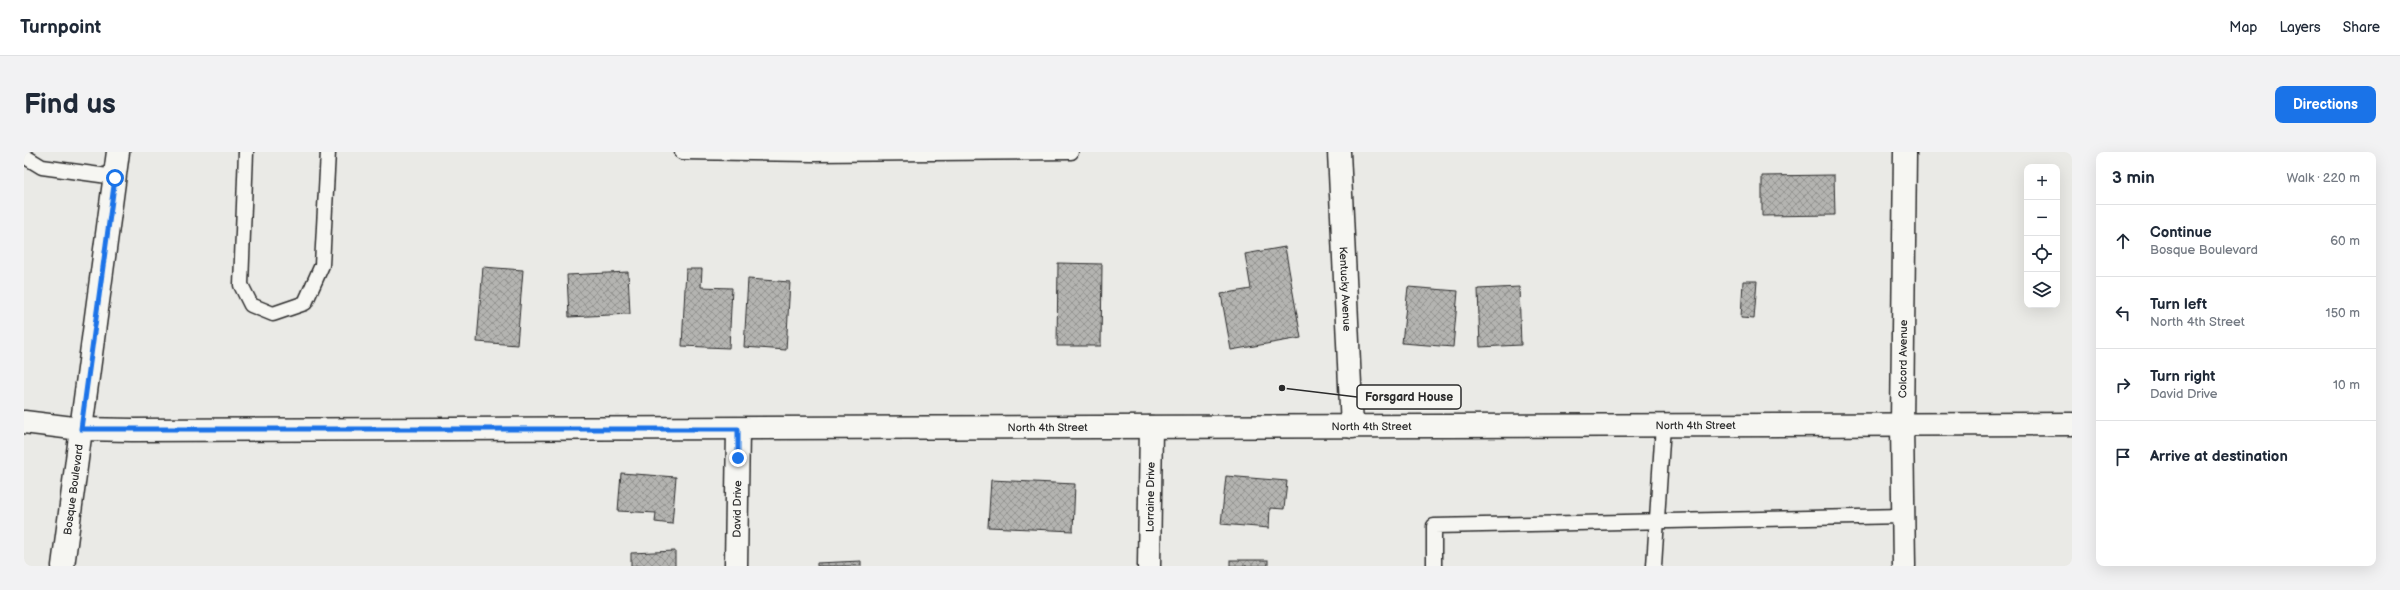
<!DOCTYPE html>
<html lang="en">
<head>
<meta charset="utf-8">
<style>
  body { margin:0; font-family:"Balsamiq Sans",sans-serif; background:#f2f2f3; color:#1f2937 }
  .controls { position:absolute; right:12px; top:12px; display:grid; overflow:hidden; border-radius:8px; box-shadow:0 4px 16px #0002 }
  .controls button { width:36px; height:36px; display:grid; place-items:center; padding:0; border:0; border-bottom:1px solid #e0e1e3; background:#fff; color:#1f2937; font:20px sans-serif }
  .stop { position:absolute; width:12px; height:12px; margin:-9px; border:3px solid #1a73e8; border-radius:50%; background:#fff }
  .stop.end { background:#1a73e8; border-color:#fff; box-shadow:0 1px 4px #0008 }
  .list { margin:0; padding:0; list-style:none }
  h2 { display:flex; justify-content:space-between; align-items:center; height:52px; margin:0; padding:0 16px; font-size:17px }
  h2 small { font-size:13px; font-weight:400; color:#747a83 }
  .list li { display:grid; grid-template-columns:26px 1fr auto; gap:12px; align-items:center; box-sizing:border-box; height:72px; padding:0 16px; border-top:1px solid #e0e1e3 }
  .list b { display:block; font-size:15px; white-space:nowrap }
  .list p { margin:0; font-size:13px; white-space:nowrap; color:#747a83 }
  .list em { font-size:13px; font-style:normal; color:#747a83 }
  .icon { flex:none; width:22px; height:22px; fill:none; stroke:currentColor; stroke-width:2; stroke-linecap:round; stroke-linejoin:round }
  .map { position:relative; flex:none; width:2048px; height:414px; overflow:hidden; border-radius:8px }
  header { display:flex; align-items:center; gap:24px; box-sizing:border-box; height:56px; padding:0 20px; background:#fff; border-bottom:1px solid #e0e1e3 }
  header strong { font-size:19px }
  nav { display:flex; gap:22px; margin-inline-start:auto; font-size:14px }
  .intro { display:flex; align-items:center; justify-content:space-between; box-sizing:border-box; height:96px; padding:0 24px }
  h1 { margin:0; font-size:28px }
  .button { padding:10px 18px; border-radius:8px; background:#1a73e8; color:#fff; font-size:14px; font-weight:700 }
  main { display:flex; gap:24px; padding:0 24px }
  aside { flex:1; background:#fff; border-radius:8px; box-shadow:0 4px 16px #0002 }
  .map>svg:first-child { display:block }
</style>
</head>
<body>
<header>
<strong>Turnpoint</strong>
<nav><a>Map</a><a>Layers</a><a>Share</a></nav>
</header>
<div class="intro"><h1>Find us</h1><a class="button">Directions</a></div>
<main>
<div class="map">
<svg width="2048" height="414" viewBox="0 0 2048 414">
  <defs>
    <pattern id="building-cross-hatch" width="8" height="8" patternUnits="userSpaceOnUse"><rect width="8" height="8" fill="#b4b4b1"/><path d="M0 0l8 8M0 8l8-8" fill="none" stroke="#939390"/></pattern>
  </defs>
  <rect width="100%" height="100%" fill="#eaeae6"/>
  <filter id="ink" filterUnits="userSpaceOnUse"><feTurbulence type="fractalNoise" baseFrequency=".025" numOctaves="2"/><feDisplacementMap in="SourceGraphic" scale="8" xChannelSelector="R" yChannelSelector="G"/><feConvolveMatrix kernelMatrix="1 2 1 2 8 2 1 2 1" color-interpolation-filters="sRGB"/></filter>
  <g filter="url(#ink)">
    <g fill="url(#building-cross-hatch)" stroke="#2b2b2b">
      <polygon points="1810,23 1811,63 1738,64 1738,24"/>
      <polygon points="1261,95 1277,186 1207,198 1197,142 1227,137 1221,102"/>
      <polygon points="1034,111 1078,112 1077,194 1033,194"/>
      <polygon points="459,115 499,118 493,193 453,190"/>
      <polygon points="662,117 678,117 677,135 708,136 705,196 658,194"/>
      <polygon points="604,120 606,162 545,165 543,123"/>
      <polygon points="724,127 766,130 762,198 720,195"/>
      <polygon points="1719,129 1733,129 1730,167 1717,166"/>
      <polygon points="1384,135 1434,139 1429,195 1378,191"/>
      <polygon points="1495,135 1497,193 1456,195 1454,137"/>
      <polygon points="597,321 652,325 648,372 631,370 632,361 594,359"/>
      <polygon points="1202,324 1263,329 1260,357 1246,356 1245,376 1197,372"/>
      <polygon points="967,328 1051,332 1049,379 964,375"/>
      <polygon points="651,399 651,414 607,414 607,401"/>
      <rect x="1206" y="408" width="38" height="6"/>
      <polygon points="837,409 837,414 793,414 793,411"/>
    </g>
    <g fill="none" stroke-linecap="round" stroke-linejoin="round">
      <defs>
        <g id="lane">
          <polyline points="222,0 217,133 227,153 249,162 281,151 298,113 304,0"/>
          <polyline points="658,0 789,2 1047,0"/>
          <polyline points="0,4 18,15 91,25"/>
          <polyline points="1410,414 1410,374 1879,364"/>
          <polyline points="1630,414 1639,273"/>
        </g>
        <g id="street">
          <path id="s1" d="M1315,0L1328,275"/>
          <path id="s2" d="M39,414L57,277"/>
          <path id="s3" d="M712,414L714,277"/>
          <path id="s4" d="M1125,414L1127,275"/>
        </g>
        <g id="secondary">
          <path id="s5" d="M0,270L57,277L108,278L2048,272"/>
          <polyline points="57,277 94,0"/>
          <path id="s6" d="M1880,414L1878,273L1881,0"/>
        </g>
      </defs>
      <use href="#lane" stroke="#2b2b2b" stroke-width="17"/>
      <use href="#street" stroke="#2b2b2b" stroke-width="25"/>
      <use href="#secondary" stroke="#2b2b2b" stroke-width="25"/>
      <use href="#lane" stroke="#f6f6f2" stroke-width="14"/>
      <use href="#street" stroke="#f6f6f2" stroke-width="22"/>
      <use href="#secondary" stroke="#f6f6f2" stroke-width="22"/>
    </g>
  </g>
  <g fill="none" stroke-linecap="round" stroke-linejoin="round" filter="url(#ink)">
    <polyline stroke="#1a73e8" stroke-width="5" points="91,26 57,277 714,277 714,306"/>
  </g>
  <g text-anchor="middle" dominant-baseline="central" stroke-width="3.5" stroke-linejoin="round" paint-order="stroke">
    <g font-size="11" fill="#2b2b2b" stroke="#f6f6f2">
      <text stroke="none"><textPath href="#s1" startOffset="137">Kentucky Avenue</textPath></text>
      <text stroke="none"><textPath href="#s6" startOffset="207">Colcord Avenue</textPath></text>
      <text stroke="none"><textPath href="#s5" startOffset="1672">North 4th Street</textPath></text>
      <text stroke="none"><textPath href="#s5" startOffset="1348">North 4th Street</textPath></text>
      <text stroke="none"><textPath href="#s5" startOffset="1024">North 4th Street</textPath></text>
      <text stroke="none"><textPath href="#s2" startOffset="77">Bosque Boulevard</textPath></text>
      <text stroke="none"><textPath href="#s4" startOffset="69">Lorraine Drive</textPath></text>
      <text stroke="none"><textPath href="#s3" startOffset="57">David Drive</textPath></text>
    </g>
  </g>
  <path fill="none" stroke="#2b2b2b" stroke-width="1.5" d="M1258 236L1333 245"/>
  <circle fill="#2b2b2b" stroke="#f6f6f2" stroke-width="1.5" cx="1258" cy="236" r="4"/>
  <rect fill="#f6f6f2" stroke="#2b2b2b" stroke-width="1.5" x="1333" y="233" width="104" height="24" rx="4"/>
  <g font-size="12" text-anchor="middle" font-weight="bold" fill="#2b2b2b">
    <text x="1385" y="249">Forsgard House</text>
  </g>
</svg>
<div class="controls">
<button>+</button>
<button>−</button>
<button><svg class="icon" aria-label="locate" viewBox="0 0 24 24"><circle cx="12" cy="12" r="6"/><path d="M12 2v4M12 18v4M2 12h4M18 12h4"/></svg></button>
<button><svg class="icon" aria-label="layers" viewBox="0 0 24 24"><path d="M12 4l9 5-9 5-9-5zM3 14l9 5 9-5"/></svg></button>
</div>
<div class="stop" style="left:91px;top:26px"></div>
<div class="stop end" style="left:714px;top:306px"></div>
</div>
<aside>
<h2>3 min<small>Walk · 220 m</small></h2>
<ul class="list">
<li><svg class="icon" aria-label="ahead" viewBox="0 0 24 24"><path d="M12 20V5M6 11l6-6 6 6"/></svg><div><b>Continue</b><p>Bosque Boulevard</p></div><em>60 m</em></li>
<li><svg class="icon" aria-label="left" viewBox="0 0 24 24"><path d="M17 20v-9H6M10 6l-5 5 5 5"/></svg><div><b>Turn left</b><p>North 4th Street</p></div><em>150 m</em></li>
<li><svg class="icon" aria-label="right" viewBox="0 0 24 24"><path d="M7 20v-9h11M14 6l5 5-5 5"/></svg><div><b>Turn right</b><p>David Drive</p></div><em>10 m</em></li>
<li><svg class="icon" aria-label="arrive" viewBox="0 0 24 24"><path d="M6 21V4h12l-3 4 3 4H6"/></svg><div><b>Arrive at destination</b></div></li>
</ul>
</aside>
</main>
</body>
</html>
